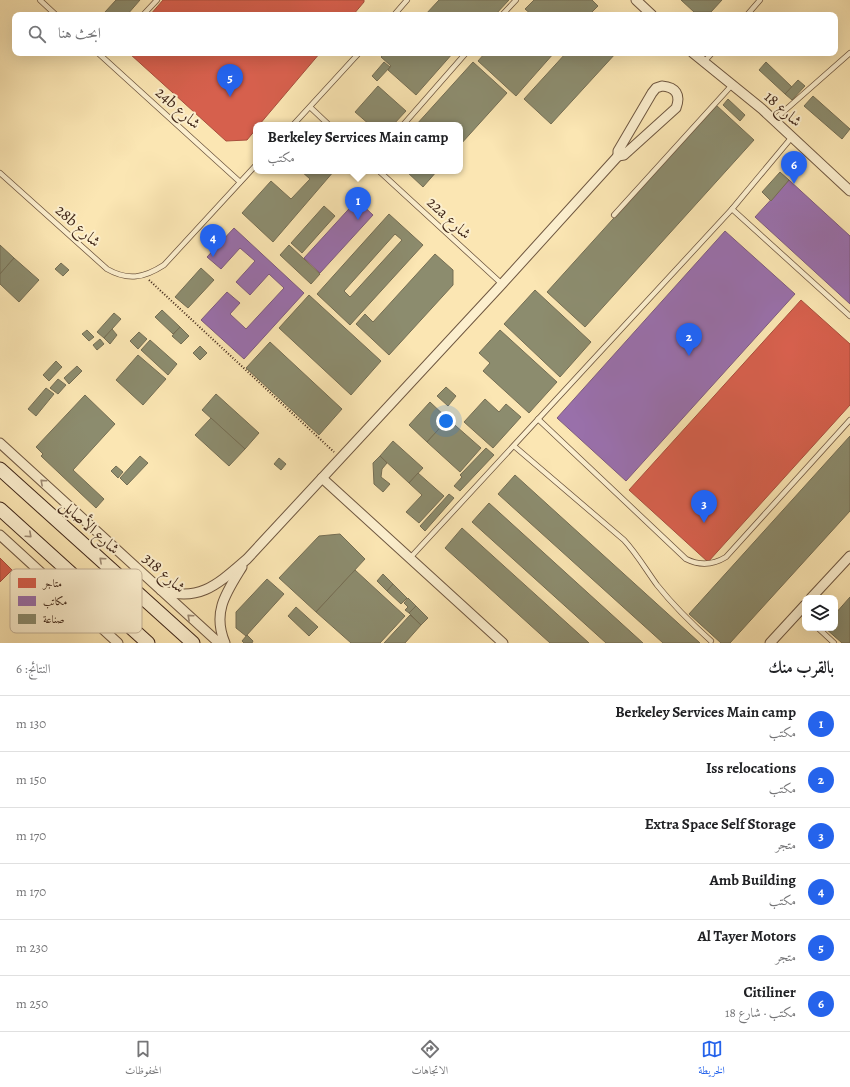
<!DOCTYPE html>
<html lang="ar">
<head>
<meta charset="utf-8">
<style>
  body { margin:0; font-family:Alegreya,Amiri,serif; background:#f2f2f2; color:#202124; direction:rtl }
  .controls { position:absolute; right:12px; bottom:12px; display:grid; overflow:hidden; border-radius:8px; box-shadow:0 4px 16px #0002 }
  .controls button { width:36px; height:36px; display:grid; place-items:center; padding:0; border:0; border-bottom:1px solid #e0e0e0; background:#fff; color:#202124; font:20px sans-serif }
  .you { position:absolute; left:446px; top:421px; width:14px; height:14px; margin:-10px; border:3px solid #fff; border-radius:50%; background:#1a73e8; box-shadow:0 0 0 6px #1a73e833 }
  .badge { display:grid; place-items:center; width:26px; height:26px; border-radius:50%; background:#2563eb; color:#fff; font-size:13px; font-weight:700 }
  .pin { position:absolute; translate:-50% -33px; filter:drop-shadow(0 1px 2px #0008) }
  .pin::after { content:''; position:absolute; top:21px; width:14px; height:12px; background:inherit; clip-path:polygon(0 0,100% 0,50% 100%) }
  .popup { position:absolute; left:253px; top:122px; width:210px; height:52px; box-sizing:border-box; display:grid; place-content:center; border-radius:8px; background:#fff; filter:drop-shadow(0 1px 3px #0005); font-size:13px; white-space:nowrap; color:#757577 }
  .popup b { font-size:15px; color:#202124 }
  .popup::after { content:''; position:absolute; left:50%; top:100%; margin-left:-8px; border:8px solid transparent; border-top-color:#fff }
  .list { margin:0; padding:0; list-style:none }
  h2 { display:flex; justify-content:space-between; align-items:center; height:52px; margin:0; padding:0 16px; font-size:17px }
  h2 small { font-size:13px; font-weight:400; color:#757577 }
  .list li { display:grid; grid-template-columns:26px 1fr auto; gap:12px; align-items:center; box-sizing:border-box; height:56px; padding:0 16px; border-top:1px solid #e0e0e0 }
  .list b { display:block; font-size:15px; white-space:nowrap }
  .list p { margin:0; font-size:13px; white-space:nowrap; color:#757577 }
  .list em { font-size:13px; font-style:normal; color:#757577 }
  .icon { flex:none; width:22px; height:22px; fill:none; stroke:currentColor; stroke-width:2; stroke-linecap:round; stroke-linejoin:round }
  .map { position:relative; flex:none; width:850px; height:643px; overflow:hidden; direction:ltr }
  .search { position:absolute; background:#fff; box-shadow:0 4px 16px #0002; left:12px; right:12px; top:12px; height:44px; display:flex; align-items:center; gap:10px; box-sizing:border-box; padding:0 14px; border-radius:8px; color:#757577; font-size:15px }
  .sheet { height:388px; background:#fff }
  nav { display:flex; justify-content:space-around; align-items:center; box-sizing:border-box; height:56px; border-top:1px solid #e0e0e0; background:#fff; font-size:11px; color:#757577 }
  nav a { display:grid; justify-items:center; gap:2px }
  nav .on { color:#2563eb }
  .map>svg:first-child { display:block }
</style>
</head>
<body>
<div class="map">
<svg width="850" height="643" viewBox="0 0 850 643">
  <rect width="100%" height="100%" fill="#fbe6b3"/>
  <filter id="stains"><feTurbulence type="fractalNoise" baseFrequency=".005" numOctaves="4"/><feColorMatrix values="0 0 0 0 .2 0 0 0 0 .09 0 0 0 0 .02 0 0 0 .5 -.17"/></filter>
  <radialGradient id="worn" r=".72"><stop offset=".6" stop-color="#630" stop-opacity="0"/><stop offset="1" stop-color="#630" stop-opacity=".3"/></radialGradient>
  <g fill="#d6604d" stroke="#a94f3d">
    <polygon points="163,0 364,0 364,2 353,15 150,15"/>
    <polygon points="130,53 320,53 259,125 256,125 256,129 247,140 226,141 130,54"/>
    <polygon points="801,300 850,344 850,405 708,562 629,490"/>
    <polygon points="0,558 12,570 0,582"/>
  </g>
  <g fill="#9970ab" stroke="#7e5a7f">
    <polygon points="789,180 850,236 850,304 755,217"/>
    <polygon points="357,200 373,215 320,273 304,258"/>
    <polygon points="234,228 304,293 244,359 201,320 227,292 240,303 230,314 246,329 284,288 269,274 250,295 236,282 255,261 240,248 221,269 207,257"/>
    <polygon points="725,231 795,294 626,481 557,418"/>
  </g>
  <g fill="#8c8c6e" stroke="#756e54" fill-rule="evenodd">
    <polygon points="116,0 140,0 127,15 109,15 105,12"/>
    <polygon points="439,0 509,0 495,15 425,15"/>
    <polygon points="534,0 592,0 598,6 589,15 532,15 525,9"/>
    <polygon points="681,0 722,0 711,12 694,12"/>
    <polygon points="385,53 453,53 416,95 388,70 391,66 381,57"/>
    <polygon points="485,53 554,53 516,96 478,61"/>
    <polygon points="566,53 616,53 551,124 524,99"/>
    <polygon points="384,62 390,67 377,81 372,76"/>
    <polygon points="473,62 507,93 460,145 460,125 416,125"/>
    <polygon points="766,62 792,87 785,94 759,70"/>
    <polygon points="798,80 805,86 792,100 785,94"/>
    <polygon points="378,86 406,111 393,125 370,125 355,112"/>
    <polygon points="813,96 850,129 842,139 804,106"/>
    <polygon points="728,99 745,115 740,121 723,105"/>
    <polygon points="716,105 754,140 585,327 547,292"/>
    <polygon points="301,171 334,171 273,242 242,213 271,181 291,199 310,179"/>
    <polygon points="406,171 437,171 423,187"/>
    <polygon points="780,172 789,180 771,201 762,192"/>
    <polygon points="324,206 335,216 302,253 291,243"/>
    <path d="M389,214L423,245L350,325L317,294ZM395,234L402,240L350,297L344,291Z"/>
    <polygon points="0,245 14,258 0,274"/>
    <polygon points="289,245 320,274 311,284 280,255"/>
    <polygon points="435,254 453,270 453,285 389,355 356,324 365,314 373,322"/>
    <polygon points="14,258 39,280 19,302 0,284 0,274"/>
    <polygon points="61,263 69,270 63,276 55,269"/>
    <polygon points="201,268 214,280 188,308 175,297"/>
    <polygon points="535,290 591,342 560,377 504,324"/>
    <polygon points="309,295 381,361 351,395 279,328"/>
    <polygon points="162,310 180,327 173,334 155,317"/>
    <polygon points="114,313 121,319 104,338 97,332"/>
    <polygon points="180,327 189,336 181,344 172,336"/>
    <polygon points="112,329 117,335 110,344 104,338"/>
    <polygon points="87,330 94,337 89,341 82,334"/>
    <polygon points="500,330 557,382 529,413 483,371 490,363 479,353"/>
    <polygon points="139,332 147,339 138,349 130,341"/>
    <polygon points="100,339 104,344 97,350 93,345"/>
    <polygon points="150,340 177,364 168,375 141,350"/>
    <polygon points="270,342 342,409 319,435 246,368"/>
    <polygon points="200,346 207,353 200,360 193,353"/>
    <polygon points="138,355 166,379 143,405 116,380"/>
    <polygon points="56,361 62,367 49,381 43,375"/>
    <polygon points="77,366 82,371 69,384 64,378"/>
    <polygon points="58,379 66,385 58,394 50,388"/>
    <polygon points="446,387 456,396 448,406 437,396"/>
    <polygon points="46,388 54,394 36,416 28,409"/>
    <polygon points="216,394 259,433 245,449 202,410"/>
    <polygon points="85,395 115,424 73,470 104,499 96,508 41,456 43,454 36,447"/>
    <polygon points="485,399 499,412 506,404 521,417 493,448 464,422"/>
    <polygon points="430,402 448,419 427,442 409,425"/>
    <polygon points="211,418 245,449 229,466 195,435"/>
    <polygon points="448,419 481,448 460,472 427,442"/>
    <polygon points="850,436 850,511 730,643 721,643 689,614"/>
    <polygon points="393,441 423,468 409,483 380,456"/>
    <polygon points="486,448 494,455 460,491 454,486 462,477 460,475"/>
    <polygon points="140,456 148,463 127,485 120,478"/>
    <polygon points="380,456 387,463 382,469 381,477 390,484 383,492 374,484 373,463"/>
    <polygon points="279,458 286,464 281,470 274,464"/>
    <polygon points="116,466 123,472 118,478 111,471"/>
    <polygon points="418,473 444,496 419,523 406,512 422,495 409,483"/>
    <polygon points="515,475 700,643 663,643 498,494"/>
    <polygon points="449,494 454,498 425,531 420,526"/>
    <polygon points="489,503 643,643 606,643 472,522"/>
    <polygon points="462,528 589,643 550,643 445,548"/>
    <polygon points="340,534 365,559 316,612 279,578 319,536"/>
    <polygon points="355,570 405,616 380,643 351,643 316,612"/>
    <polygon points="383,574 393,584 387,591 377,581"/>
    <polygon points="267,579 284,594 246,636 236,628 236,612"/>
    <polygon points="393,584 407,598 401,604 387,591"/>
    <polygon points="850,597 850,643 842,643 825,628 835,628 835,614"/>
    <polygon points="408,598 416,606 409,613 405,610 408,607 404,603"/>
    <polygon points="416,606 428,618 421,625 409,613"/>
    <polygon points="296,607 318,627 309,636 288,616"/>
    <polygon points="410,615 421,625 405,643 384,643"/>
    <polygon points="247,635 253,641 252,643 244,643 242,641"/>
  </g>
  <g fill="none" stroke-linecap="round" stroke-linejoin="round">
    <defs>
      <g id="lane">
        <polyline points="40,0 56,15"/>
        <polyline points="143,15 157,0"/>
        <polyline points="394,15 407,0"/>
        <polyline points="502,15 516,0"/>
        <polyline points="747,15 760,0"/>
        <polyline points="98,53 240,182"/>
        <polyline points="704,62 712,53"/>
        <polyline points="310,107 329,125"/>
        <polyline points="774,120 850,53"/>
        <polyline points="293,125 359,53"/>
        <polyline points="403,125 466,53"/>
        <polyline points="379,171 502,284"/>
        <path d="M0,173L107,269C128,281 144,278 164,265L256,165"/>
        <polyline points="732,209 850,316"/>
        <polyline points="614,215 732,85"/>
        <path d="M538,419L686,559C700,566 713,565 726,557L850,420"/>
        <path d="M514,446L624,540C637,554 646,570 657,585C673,605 691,623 711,641"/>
        <polyline points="410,558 732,209 792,137"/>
        <polyline points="818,628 834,643"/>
      </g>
      <g id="street">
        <polyline points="636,0 652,15"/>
        <polyline points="693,53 762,109 850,191"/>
        <path d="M662,86C676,87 681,95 676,108L624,155L618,156V151L652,93L656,88Z"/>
        <polyline points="0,443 219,643"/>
        <polyline points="322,478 503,643"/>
        <polyline points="0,535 118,643"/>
        <path d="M161,590C200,603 219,583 247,559L502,284L618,156"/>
        <polyline points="811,598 850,556"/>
        <path d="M225,643C212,612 226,593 242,567"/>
        <polyline points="770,643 805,605"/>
      </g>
      <g id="secondary">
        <polyline points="0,469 193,643"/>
        <polyline points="0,509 148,643"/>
      </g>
    </defs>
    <use href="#lane" stroke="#6f5740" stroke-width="6"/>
    <use href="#street" stroke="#6f5740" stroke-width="11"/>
    <use href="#secondary" stroke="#402719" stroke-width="15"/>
    <polyline stroke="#402719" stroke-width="2" stroke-dasharray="1 2" stroke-linecap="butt" points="149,280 334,452"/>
    <use href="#lane" stroke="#fcefce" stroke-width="4.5"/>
    <use href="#street" stroke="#fcefce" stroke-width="9"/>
    <use href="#secondary" stroke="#fcefce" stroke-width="13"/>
  </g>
  <defs><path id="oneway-chevron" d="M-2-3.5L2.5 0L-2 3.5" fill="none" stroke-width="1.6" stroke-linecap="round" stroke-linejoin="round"/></defs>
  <g stroke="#9e8b74">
    <use href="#oneway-chevron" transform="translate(43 482) rotate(-138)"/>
    <use href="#oneway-chevron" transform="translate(29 535) rotate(42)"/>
    <use href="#oneway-chevron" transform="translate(102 560) rotate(-138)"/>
    <use href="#oneway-chevron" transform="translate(190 617) rotate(-138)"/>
  </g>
  <g text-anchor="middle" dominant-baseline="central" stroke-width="4" stroke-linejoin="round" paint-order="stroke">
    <g font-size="16" fill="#402719" stroke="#fcefce">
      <text transform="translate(178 108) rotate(42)">24b شارع</text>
      <text transform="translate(783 109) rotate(42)">شارع 18</text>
      <text transform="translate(449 218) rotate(43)">22a شارع</text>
      <text transform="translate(78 226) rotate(42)">28b شارع</text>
      <text transform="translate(90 527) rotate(42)">شارع الأصايل</text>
      <text transform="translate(164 573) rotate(42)">شارع 318</text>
    </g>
  </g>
  <rect x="10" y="569" width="132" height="64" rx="6" fill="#fcefce" stroke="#c4b398" stroke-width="1"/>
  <rect x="18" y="578" width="18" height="10" fill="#d6604d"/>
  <rect x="18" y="596" width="18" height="10" fill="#9970ab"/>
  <rect x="18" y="614" width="18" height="10" fill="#8c8c6e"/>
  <g font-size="11" fill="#402719">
    <text x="43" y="587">متاجر</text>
    <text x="43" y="605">مكاتب</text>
    <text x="43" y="623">صناعة</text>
  </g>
  <rect width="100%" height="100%" filter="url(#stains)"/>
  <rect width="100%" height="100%" fill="url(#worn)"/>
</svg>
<div class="controls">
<button><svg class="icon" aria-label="layers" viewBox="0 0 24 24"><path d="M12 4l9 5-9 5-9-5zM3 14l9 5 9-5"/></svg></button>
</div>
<div class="you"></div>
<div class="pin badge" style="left:358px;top:220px">1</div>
<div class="popup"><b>Berkeley Services Main camp</b>مكتب</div>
<div class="pin badge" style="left:689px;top:356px">2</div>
<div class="pin badge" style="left:704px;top:523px">3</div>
<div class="pin badge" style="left:213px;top:257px">4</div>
<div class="pin badge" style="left:230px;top:97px">5</div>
<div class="pin badge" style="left:794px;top:184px">6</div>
<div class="search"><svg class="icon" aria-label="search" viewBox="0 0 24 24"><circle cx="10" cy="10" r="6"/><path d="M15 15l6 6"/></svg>ابحث هنا</div>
</div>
<section class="sheet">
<h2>بالقرب منك<small>النتائج: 6</small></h2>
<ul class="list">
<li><span class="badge">1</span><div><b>Berkeley Services Main camp</b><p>مكتب</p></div><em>130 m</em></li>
<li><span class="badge">2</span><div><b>Iss relocations</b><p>مكتب</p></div><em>150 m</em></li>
<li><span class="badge">3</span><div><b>Extra Space Self Storage</b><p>متجر</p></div><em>170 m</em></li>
<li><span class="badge">4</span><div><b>Amb Building</b><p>مكتب</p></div><em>170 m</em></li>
<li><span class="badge">5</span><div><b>Al Tayer Motors</b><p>متجر</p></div><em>230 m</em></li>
<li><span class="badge">6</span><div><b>Citiliner</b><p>مكتب · شارع 18</p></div><em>250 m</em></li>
</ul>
</section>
<nav>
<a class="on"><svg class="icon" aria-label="map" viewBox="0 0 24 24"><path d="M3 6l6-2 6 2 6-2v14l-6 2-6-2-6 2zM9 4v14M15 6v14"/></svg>الخريطة</a>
<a><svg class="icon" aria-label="directions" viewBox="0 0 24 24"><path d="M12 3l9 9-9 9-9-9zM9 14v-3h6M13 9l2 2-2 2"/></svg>الاتجاهات</a>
<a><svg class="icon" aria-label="saved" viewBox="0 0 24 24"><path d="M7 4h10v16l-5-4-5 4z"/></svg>المحفوظات</a>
</nav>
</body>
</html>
